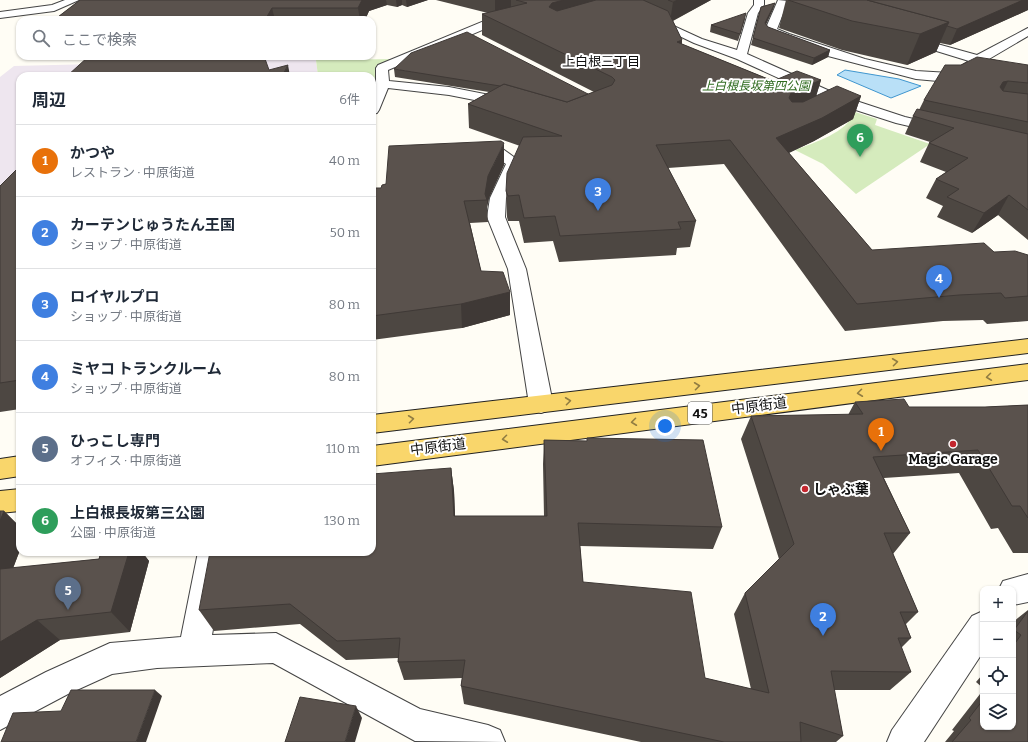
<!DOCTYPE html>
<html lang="ja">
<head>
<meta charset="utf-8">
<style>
  body { margin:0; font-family:Bitter,"Noto Sans JP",serif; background:#f6f6f7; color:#1f2937 }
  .controls { position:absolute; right:12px; bottom:12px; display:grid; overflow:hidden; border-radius:8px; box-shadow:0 1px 3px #0004 }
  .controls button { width:36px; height:36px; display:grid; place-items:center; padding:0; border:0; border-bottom:1px solid #e0e1e3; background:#fff; color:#1f2937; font:20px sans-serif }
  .you { position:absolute; left:665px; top:426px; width:14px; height:14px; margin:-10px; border:3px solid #fff; border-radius:50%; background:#1a73e8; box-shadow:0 0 0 6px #1a73e833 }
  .badge { display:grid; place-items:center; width:26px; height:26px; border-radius:50%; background:#1a73e8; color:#fff; font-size:13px; font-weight:700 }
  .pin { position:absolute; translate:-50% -33px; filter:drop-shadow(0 1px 2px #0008) }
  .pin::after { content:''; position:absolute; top:21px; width:14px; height:12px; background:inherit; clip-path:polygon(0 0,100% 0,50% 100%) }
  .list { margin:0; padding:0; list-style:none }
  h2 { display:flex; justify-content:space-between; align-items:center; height:52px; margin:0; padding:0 16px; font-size:17px }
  h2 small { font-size:13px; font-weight:400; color:#747a83 }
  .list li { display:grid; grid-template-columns:26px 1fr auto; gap:12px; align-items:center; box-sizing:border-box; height:72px; padding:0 16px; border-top:1px solid #e0e1e3 }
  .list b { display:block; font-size:15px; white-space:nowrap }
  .list p { margin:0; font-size:13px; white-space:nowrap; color:#747a83 }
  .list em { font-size:13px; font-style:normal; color:#747a83 }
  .icon { flex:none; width:22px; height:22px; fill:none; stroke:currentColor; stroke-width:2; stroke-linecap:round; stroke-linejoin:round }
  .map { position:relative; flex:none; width:1028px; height:742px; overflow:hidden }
  .search { position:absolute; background:#fff; box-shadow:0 1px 3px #0004; left:16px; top:16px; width:360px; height:44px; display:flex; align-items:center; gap:10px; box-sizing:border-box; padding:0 14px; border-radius:12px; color:#747a83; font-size:15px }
  .panel { position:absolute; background:#fff; box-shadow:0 1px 3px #0004; left:16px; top:72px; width:360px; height:484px; border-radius:12px }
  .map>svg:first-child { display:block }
</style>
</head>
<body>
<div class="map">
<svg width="1028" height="742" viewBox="0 0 1028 742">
  <rect width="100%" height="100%" fill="#fffdf5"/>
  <polygon fill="#eee6ef" points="140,56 281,56 316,60 318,76 20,76 20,355 0,357 0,77 14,66 135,63"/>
  <g fill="#d5ebbd">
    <polygon points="396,59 379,67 372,86 372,76 318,76 316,60"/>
    <path d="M855,112L877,119L875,125L930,144L856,194L823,164L795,150C816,142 846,133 855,112Z"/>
  </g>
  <polygon fill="#b9e0f7" stroke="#3f96cf" points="845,70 899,79 921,86 891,98 837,75"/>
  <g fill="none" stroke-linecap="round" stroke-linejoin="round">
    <defs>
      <g id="minor">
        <polygon points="65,0 79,0 54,11 0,18 0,12 52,5"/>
        <polygon points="535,0 549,0 548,2 388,70 389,81 449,87 510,99 515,100 517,103 515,106 510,107 449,95 388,88 379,110 377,113 372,114 372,94 376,84 376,68 378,65"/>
        <polygon points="604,0 617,0 702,39 737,50 748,13 754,5 754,0 764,0 764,5 758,13 747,54 841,96 905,117 944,126 946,129 944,132 939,133 896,123 831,102 737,59 694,43"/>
        <polygon points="778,0 788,1 777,29 789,34 865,59 916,71 950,73 969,61 904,41 902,39 904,37 912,37 977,55 1028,28 1028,36 989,59 1028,70 1028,78 980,64 963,76 952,81 938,81 916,79 828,56 767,32 765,30"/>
        <polygon points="495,145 500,147 522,163 506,198 505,217 526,269 553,404 549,410 541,413 533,410 529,404 508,269 487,217 490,198 506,164 492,155 476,157 471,155 468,152 471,149"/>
        <polygon points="198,552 226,552 212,635 276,633 420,709 488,725 500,730 505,742 415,741 273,663 157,668 112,674 68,694 0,730 0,696 46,672 110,643 181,637"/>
        <polygon points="1028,574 1028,602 1013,605 1013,589 999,589 1003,581"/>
        <polygon points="983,611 983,652 924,742 887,742 892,730 972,616"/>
      </g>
      <g id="major">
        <polygon points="1028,339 1028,353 372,433 372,415"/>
        <polygon points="1028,364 1028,380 372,466 372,446"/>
        <polygon points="20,456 20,476 0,479 0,459"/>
        <polygon points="20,489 20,511 0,513 0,491"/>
      </g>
    </defs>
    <use href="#minor" stroke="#444" stroke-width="2"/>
    <use href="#major" stroke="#222" stroke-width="2"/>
    <use href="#minor" fill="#fff" fill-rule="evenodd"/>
    <use href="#major" fill="#f9d66b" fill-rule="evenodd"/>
  </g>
  <g fill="#4d4742">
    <polygon points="80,0 428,0 407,7 402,5 397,7 387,5 369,11 365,20 54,20"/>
    <polygon points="436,0 711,0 673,21 682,40 682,44 773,81 821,80 816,96 861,96 853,119 814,141 789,153 872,250 994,252 1028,255 1028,321 987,324 983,320 943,321 845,331 724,164 668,168 696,221 690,247 677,248 676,255 559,262 553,241 524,243 519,221 508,221 507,217 506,191 520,146 469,128 468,104 489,92 395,77 394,69 588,94 594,92 482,35 482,14 488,13"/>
    <polygon points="786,0 1028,0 1028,10 950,45 940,43 936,52 907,65 842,50 779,28"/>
    <polygon points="775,3 773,9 766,24 768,27 830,50 828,57 812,65 751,45 761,7"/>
    <polygon points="745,19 738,41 710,32 711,25"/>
    <polygon points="1028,65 1028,240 998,215 972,233 937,217 943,206 926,198 936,179 946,172 920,162 929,143 930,142 905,134 913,116 919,110 924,100"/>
    <polygon points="504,165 489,198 487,207 488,222 470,223 481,271 510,292 510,315 462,328 372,340 372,188 381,188 386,184"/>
    <polygon points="20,166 20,409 0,412 0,186"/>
    <polygon points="855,402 909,407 985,407 1028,405 1028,553 1013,553 998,528 991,529 959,473 884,478 910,533 893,554 918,612 906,624 911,638 901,648 911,672 890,690 834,690 843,736 836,742 641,742 464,704 461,686 462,678 404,680 398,662 398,658 346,660 300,624 214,631 199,610 372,552 451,468 454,491 455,516 544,516 543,464 544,440 587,441 587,438 722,527 713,549 580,546 583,582 705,678 751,689 734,614 745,593 779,559 741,439 751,416 848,415"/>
    <polygon points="0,511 4,511 20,527 20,550 13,568 99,559 101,552 142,552 149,561 130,632 60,640 0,678"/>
    <polygon points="1028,610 1028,742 945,742 954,731 952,730 980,694 983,688 983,727 1013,727 1013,622"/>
    <polygon points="983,674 983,688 976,682"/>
  </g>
  <g fill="#3f3936">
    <polygon points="362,0 386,0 387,5 369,11 365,20 360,20 358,8"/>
    <polygon points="396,0 402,0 402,5 397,7"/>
    <polygon points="406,0 428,0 407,7"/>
    <polygon points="495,0 511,0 511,8 495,15"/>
    <polygon points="564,0 610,0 549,27 549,7 552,3"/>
    <polygon points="678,0 711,0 670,22 673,2"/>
    <polygon points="1023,0 1028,0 1028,10 950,45 957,29"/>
    <polygon points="775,3 773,9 764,29 765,23"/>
    <polygon points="272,8 275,20 265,20"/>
    <polygon points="949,22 936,52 907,65 920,34"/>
    <polygon points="682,40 679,62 677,42"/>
    <polygon points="830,50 828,57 812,65 814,58"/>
    <polygon points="288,65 290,76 282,76"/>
    <polygon points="821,80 814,103 784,117 789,98 791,93"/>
    <polygon points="1008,81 999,99 994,100 1003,82"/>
    <polygon points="861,96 853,119 814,141 769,162 776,138"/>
    <polygon points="504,143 504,165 489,198 487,207 487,200 485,194 488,176"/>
    <polygon points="1009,195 998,215 972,233 984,213"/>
    <polygon points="510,292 510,315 462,328 461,304"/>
    <polygon points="451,468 454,491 456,539 454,516"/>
    <polygon points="4,511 20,527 20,550 4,592 0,588 0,521"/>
    <polygon points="129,552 142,552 149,561 130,632 111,612"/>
    <polygon points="37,620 60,640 0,678 0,642"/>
    <polygon points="155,690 162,696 146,742 136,742"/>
    <polygon points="356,706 362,718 355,742 345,742"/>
  </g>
  <g fill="#5a524d" stroke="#3f3936">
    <polygon points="80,0 362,0 358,8 272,8 265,20 54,20"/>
    <polygon points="516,0 564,0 552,3 549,7 557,11 596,0 643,0 668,11 682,40 677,42 773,81 797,71 821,80 791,93 789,98 792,102 803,102 837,86 861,96 822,118 776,138 872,250 984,243 994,252 1015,251 1028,255 1028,296 1005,298 1001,293 959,295 857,304 730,140 656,145 696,221 678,222 681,229 560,236 555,216 524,218 519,195 508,196 506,191 507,173 523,137 562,136 468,104 504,84 567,102 612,85 615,80 612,77 482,14 527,3"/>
    <polygon points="668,0 678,0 673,2"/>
    <polygon points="788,0 867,0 949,22 920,34 852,21"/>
    <polygon points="867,0 1023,0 957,29 947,26 949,22"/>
    <polygon points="775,3 765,23 768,27 830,50 814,58 753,38 761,7"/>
    <polygon points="746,13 740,34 711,25"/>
    <polygon points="467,32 588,94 567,102 504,84 500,86 394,69 411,53"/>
    <polygon points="89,56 264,56 269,70 288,65 282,76 67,76"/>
    <polygon points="977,57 1028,65 1028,83 1008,81 1003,82 1000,87 1003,91 1028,94 1028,122 924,100 945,65 961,65"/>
    <polygon points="917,109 1028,134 1028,210 1009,195 984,213 947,197 959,189 936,179 968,158 929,143 954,128 913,116"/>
    <polygon points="501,141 504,143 488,176 485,194 487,200 464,201 481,271 503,272 510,292 461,304 372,316 372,188 381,188 382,185 386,184 389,146"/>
    <polygon points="20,166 20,380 0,383 0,186"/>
    <polygon points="904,399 909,407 985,407 1028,405 1028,518 1020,506 1012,506 978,450 873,457 910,533 884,533 918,612 900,612 911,638 898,638 911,672 831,671 843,736 800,722 801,742 724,742 461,686 465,660 398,662 400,638 337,641 290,604 199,610 210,552 372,552 372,474 451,468 454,516 547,516 544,440 587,441 587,438 703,440 722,527 578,523 583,582 691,592 705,678 769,693 745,593 794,544 751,416 863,414 855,402"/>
    <polygon points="0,511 4,511 0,521"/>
    <polygon points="101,552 129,552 111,612 37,620 0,642 0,569 99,559"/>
    <polygon points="1028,611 1028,742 952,742 971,720 969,718 983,700 983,727 1013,727 1013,646 1021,635 1014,630"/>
    <polygon points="71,690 155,690 136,742 1,742 13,713 61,711"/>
    <polygon points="300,697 356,706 345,742 285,742"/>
  </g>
  <defs><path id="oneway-chevron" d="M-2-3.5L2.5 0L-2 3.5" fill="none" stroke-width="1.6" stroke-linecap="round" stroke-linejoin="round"/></defs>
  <g stroke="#917d42">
    <use href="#oneway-chevron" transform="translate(895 362) rotate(-7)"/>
    <use href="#oneway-chevron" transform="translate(989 377) rotate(173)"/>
    <use href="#oneway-chevron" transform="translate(697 386) rotate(-7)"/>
    <use href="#oneway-chevron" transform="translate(860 393) rotate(173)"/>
    <use href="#oneway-chevron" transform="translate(568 401) rotate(-7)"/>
    <use href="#oneway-chevron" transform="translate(411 419) rotate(-7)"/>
    <use href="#oneway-chevron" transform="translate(634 422) rotate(173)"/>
    <use href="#oneway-chevron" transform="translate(505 439) rotate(173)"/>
  </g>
  <g fill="#c4262e" stroke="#fff" stroke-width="1.5">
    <circle cx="953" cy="444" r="4"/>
    <circle cx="805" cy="489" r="4"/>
  </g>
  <g text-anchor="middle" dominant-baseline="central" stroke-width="4" stroke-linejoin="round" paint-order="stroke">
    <g font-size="12" font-style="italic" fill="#2f6b1f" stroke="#fff">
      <text x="756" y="86">上白根長坂第四公園</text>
    </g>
    <g font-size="13" fill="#111" stroke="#fff">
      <text x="601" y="61">上白根三丁目</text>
    </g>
    <rect fill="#fff" stroke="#585858" stroke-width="1" x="688" y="402" width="24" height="22" rx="3"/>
    <g font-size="13" font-weight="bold" fill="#111">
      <text x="700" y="413">45</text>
    </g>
    <g font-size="14" fill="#111" stroke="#fff">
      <text transform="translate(759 406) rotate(-7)">中原街道</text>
      <text transform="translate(438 447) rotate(-7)">中原街道</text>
    </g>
    <g font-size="14" font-weight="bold" fill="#111" stroke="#fff">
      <text x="953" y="459">Magic Garage</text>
      <text x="813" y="489" text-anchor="start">しゃぶ葉</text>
    </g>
  </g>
</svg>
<div class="controls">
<button>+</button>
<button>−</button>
<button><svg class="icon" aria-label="locate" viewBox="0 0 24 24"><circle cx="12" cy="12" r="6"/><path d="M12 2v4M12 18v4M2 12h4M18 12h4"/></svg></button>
<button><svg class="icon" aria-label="layers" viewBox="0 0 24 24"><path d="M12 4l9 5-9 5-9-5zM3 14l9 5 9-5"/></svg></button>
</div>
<div class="you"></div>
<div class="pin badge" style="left:881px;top:451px;background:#e8710a">1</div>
<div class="pin badge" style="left:823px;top:636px;background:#3f7fe0">2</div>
<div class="pin badge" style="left:598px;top:211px;background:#3f7fe0">3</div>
<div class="pin badge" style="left:939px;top:298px;background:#3f7fe0">4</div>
<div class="pin badge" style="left:68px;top:610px;background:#5c6f8a">5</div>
<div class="pin badge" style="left:860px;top:157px;background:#2e9e5b">6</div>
<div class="search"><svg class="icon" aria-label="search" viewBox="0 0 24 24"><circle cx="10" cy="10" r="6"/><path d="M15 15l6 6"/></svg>ここで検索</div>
<section class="panel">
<h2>周辺<small>6件</small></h2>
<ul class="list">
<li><span class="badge" style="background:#e8710a">1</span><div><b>かつや</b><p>レストラン · 中原街道</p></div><em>40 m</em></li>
<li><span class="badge" style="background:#3f7fe0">2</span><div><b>カーテンじゅうたん王国</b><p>ショップ · 中原街道</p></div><em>50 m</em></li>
<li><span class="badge" style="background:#3f7fe0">3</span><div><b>ロイヤルプロ</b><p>ショップ · 中原街道</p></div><em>80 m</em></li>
<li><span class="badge" style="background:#3f7fe0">4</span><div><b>ミヤコ トランクルーム</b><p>ショップ · 中原街道</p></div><em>80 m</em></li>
<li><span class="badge" style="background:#5c6f8a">5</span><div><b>ひっこし専門</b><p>オフィス · 中原街道</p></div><em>110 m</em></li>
<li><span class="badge" style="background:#2e9e5b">6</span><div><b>上白根長坂第三公園</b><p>公園 · 中原街道</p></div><em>130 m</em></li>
</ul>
</section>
</div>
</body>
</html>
